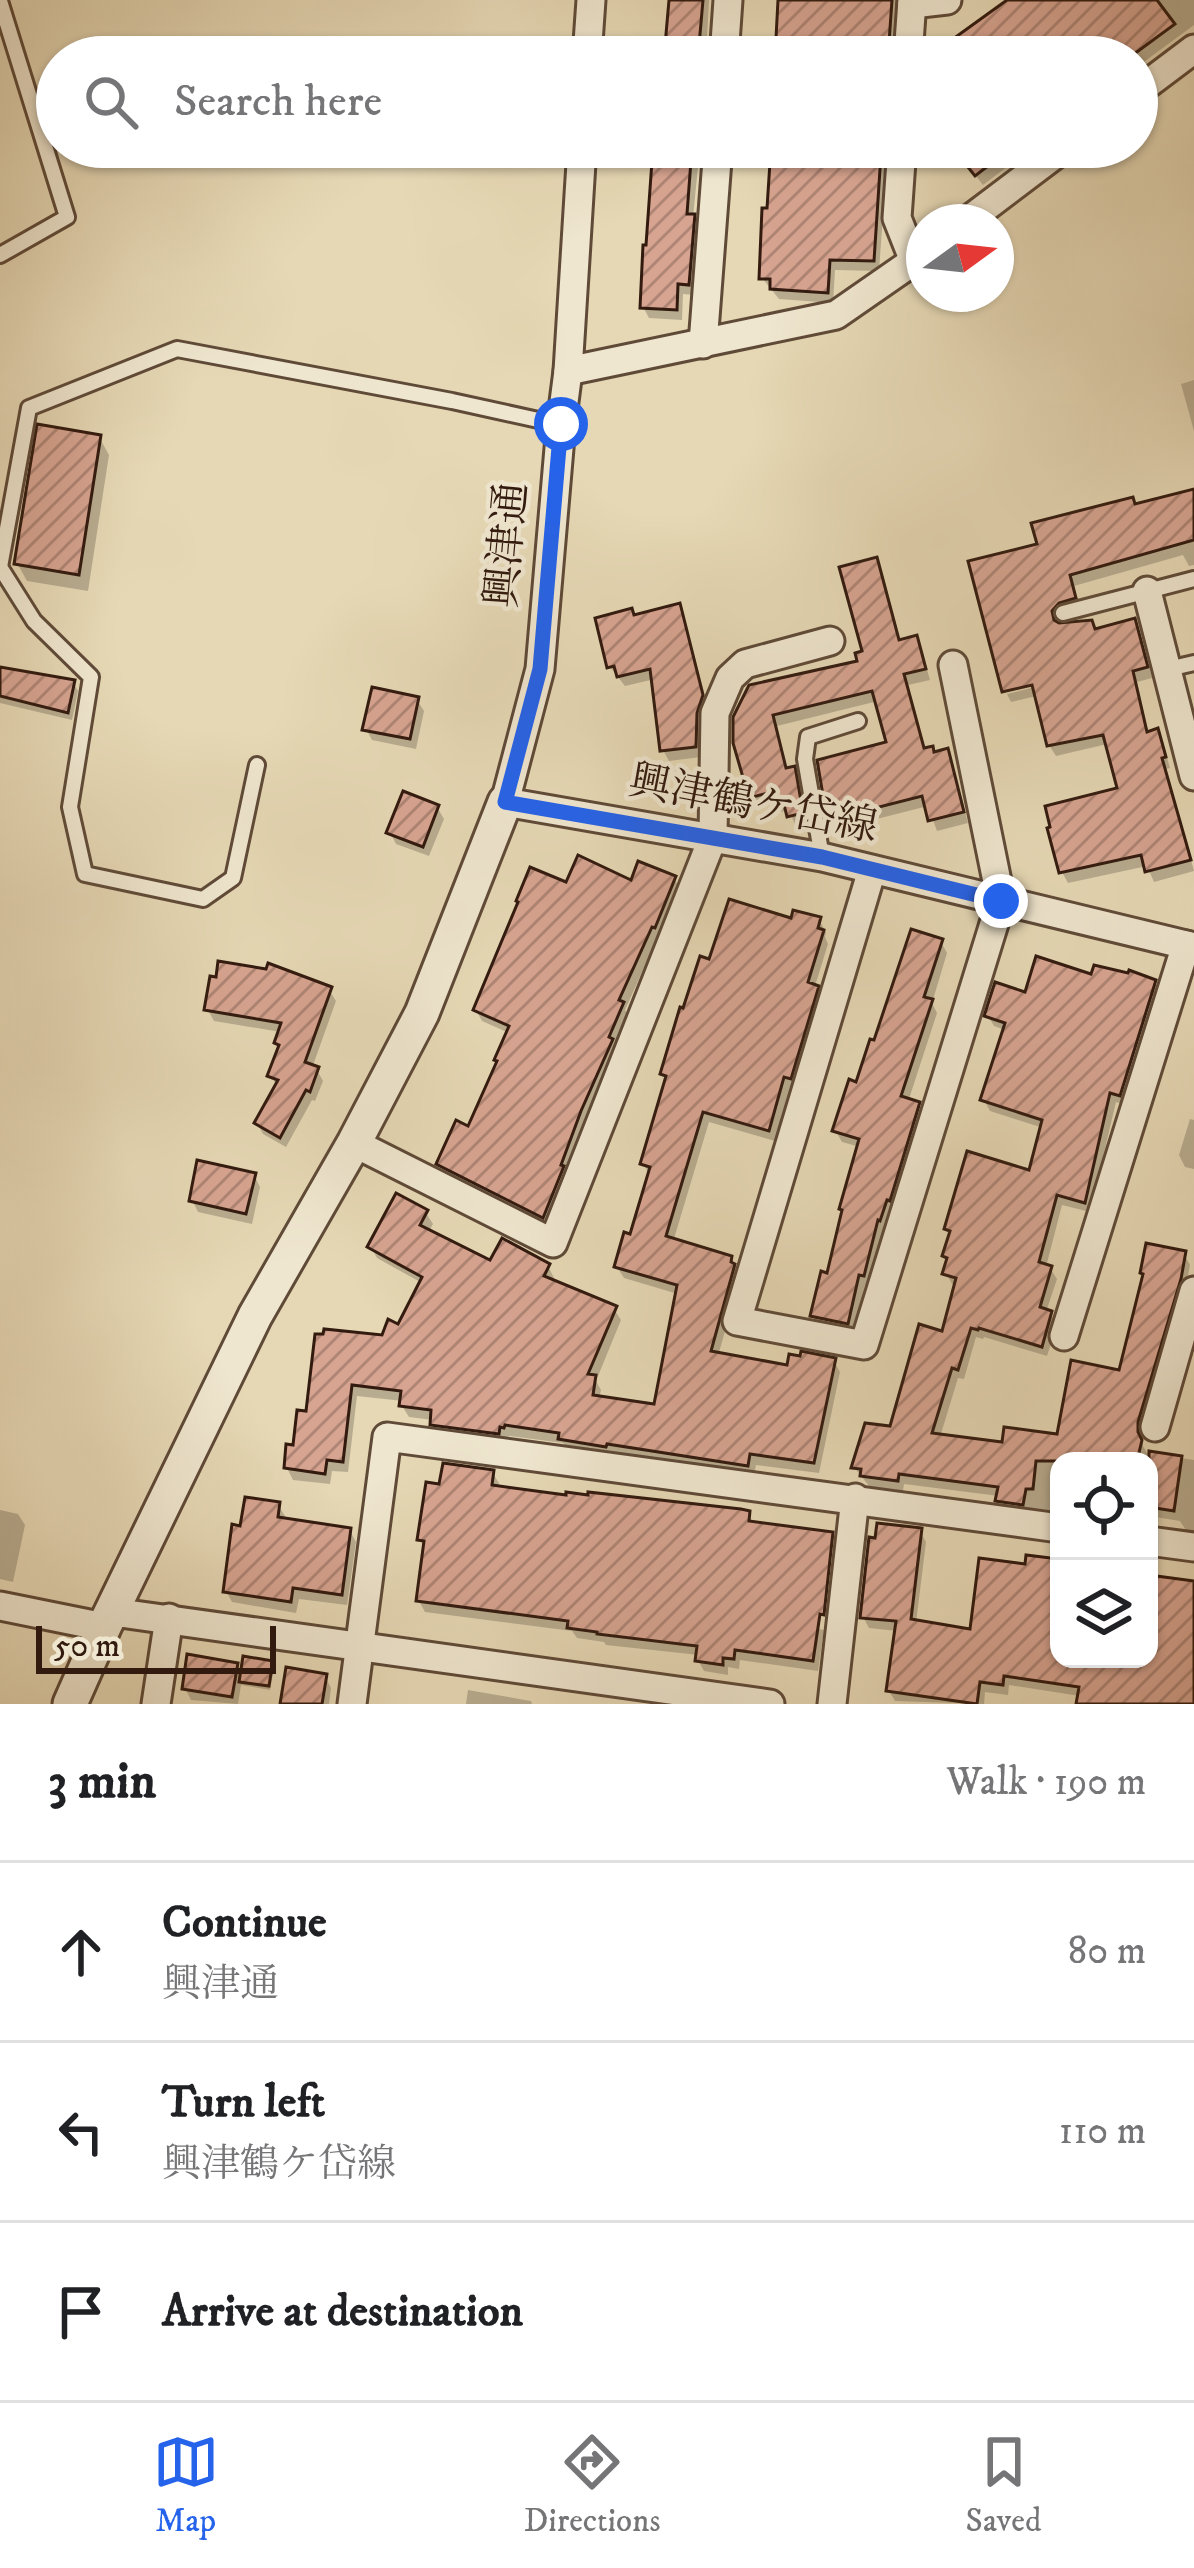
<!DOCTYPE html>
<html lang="en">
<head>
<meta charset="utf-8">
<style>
  body { margin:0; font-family:"IM FELL DW Pica","Noto Serif JP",serif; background:#f6f6f6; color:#202124 }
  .controls { position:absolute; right:36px; bottom:36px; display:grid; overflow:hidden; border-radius:24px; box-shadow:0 3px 9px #0004 }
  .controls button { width:108px; height:108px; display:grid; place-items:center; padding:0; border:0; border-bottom:3px solid #e0e0e0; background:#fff; color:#202124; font:60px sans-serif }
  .compass { position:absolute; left:906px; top:204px; width:108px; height:108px; border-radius:50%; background:#fff; box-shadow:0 3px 9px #0004; rotate:75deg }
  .scale { position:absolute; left:36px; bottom:30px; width:240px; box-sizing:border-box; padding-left:12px; border:6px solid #321a0f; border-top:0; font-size:33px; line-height:42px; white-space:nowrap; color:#321a0f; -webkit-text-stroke:9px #efe6cf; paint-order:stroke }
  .stop { position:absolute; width:36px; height:36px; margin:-27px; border:9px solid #2563eb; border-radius:50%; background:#fff }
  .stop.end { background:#2563eb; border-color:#fff; box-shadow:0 3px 12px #0008 }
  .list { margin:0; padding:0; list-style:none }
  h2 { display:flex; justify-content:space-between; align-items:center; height:156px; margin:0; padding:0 48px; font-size:51px }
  h2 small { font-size:39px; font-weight:400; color:#757577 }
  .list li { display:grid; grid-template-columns:78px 1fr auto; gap:36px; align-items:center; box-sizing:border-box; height:180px; padding:0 48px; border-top:3px solid #e0e0e0 }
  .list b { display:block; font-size:45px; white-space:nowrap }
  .list p { margin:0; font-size:39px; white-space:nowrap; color:#757577 }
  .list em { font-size:39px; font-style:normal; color:#757577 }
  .icon { flex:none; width:66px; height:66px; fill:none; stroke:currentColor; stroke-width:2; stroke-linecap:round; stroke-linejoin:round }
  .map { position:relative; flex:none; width:1194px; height:1704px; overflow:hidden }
  .search { position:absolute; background:#fff; box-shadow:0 3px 9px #0004; left:36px; right:36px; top:36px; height:132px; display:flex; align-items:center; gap:30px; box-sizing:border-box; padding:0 42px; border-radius:66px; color:#757577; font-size:45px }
  .sheet { height:696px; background:#fff }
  nav { display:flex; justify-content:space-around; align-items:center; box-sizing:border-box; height:168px; border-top:3px solid #e0e0e0; background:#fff; font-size:33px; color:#757577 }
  nav a { display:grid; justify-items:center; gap:6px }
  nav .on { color:#2563eb }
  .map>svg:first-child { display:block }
</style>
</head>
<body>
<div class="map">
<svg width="1194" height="1704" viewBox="0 0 1194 1704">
  <defs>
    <pattern id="building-hatch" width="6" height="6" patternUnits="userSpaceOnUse" patternTransform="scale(3)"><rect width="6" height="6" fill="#d7a491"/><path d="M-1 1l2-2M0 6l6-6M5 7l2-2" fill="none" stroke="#af8575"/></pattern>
  </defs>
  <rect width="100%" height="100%" fill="#e6d8b5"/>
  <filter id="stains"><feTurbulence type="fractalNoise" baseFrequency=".00167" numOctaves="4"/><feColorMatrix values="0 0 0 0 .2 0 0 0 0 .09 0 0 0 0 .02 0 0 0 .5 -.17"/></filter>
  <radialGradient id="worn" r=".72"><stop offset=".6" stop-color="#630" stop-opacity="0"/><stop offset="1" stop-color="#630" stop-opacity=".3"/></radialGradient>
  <g fill="#0003">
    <polygon points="672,0 709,0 706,57 659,57 659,45 668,46"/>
    <polygon points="779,0 898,0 894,57 777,57"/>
    <polygon points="1012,0 1194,0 1194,25 1137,67 1137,57 952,57"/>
    <polygon points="653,147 700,147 693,217 700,228 694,295 683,294 682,320 649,318 643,307"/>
    <polygon points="769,147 888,147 879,271 835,270 833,303 779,299 762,278 774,155"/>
    <polygon points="953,147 1033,147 983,185"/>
    <polygon points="1194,380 1194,431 1181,384"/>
    <polygon points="99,437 109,455 88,591 27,581 17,563"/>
    <polygon points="1194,492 1194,565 1189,566 1183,555 1074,586 1080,609 1061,615 1058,625 1095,632 1134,621 1140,632 1152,678 1137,682 1149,734 1157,732 1163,743 1170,768 1166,769 1194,871 1154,882 1147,866 1068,883 1062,872 1121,790 1109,746 1103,745 1056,756 1049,745 1037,696 1011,702 1007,694 1047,684 1041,546 1135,507"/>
    <polygon points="875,560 882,571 901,642 915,638 921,649 930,680 908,685 926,751 934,755 946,752 952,763 968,823 937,831 928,806 853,825 846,813 834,817 828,806 890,745 878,701 777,726 788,771 793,769 800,780 807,824 796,827 789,810 780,812 775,803 758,808 751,797 736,717 861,663 865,653"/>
    <polygon points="678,607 684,617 708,707 701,757 669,761 663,750 655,679 625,686 610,667 634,618"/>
    <polygon points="0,670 73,682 78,691 72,720 0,703"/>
    <polygon points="417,700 424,711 416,749 372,740 366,729"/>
    <polygon points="437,807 444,819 429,856 396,844 390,832"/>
    <polygon points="674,878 680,889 661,937 658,936 625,1010 628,1015 615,1048 618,1052 549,1227 445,1175 439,1164 469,1130 509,1033 482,1021 476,1010 567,886 632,884"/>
    <polygon points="819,920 826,932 825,937 828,944 815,986 823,1000 797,1089 790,1087 775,1141 709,1122 673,1242 730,1258 737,1270 740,1278 718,1356 790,1369 834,1361 840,1372 819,1473 756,1465 754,1476 568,1450 563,1443 510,1436 505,1437 504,1444 440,1436 433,1420 409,1417 402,1406 403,1401 357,1396 348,1472 332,1471 330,1484 293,1480 287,1468 309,1414 383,1338 399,1328 422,1283 377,1258 371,1247 426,1213 433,1224 428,1233 491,1264 548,1266 554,1278 552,1282 614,1309 621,1320 596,1381 601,1390 599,1399 656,1408 678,1294 624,1278 617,1267 632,1238 651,1176 643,1164 668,1081 663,1073 711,963 793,922"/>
    <polygon points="941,942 947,953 932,1003 937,1013 908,1102 918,1105 925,1116 886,1231 883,1230 870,1286 865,1285 853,1334 819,1327 813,1316 829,1276 860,1147 842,1142 835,1130 876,1044"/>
    <polygon points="1093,978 1154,982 1161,993 1126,1105 1116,1102 1090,1212 1062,1205 1046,1267 1050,1268 1057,1279 1046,1312 1050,1314 1057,1325 1047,1356 984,1337 983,1339 976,1337 964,1379 958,1378 940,1437 1005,1445 1059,1437 1121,1373 1184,1254 1190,1265 1185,1292 1142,1435 1143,1446 1147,1453 1194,1460 1194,1533 1187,1532 1180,1521 1149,1516 1149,1461 1059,1461 1059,1512 1051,1511 1050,1518 1005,1512 999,1501 999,1496 904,1484 903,1491 869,1486 854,1467 892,1430 944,1335 957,1286 952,1284 946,1273 949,1262 945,1256 952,1237 947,1229 1031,1174 1043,1128 990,1111 984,1100 1005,1030 994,1026 988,1016 1027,996"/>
    <polygon points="329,990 336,1001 312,1068 317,1070 323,1081 315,1101 312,1100 286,1147 263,1134 257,1123 277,1087 271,1075 281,1049 277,1043 281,1032 214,1021 208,1010"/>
    <polygon points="1190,1119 1194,1120 1194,1169 1185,1167 1179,1155"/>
    <polygon points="254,1175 260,1187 252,1224 198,1212 192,1200"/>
    <polygon points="492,1472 499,1483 498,1489 748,1514 754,1525 831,1535 835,1541 829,1541 819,1629 824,1630 818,1671 740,1660 739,1669 728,1667 728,1675 704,1671 698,1660 699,1655 606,1645 604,1642 577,1638 572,1631 425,1612 419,1601 426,1551 420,1540 442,1487"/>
    <polygon points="278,1505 285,1516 284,1521 350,1531 356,1542 347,1605 299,1599 296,1613 232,1602 226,1591"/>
    <polygon points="0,1510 18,1514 25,1525 13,1582 0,1579"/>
    <polygon points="920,1531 926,1542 916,1623 973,1632 1027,1567 1059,1562 1059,1659 1149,1659 1149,1578 1194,1591 1194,1704 1081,1704 1080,1696 1009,1685 1008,1695 985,1692 984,1704 895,1701 889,1691 897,1631 869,1628 863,1617"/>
    <polygon points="835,1542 838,1546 829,1625 826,1624"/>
    <polygon points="271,1663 274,1668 270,1690 241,1685 238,1704 191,1700 185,1688 236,1665 243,1677"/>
    <polygon points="325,1676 331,1688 329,1704 283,1704"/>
    <polygon points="468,1690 531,1701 532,1704 466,1704"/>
  </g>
  <g fill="url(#building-hatch)" stroke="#321a0f" stroke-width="3">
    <polygon points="669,0 703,0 698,57 664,57"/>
    <polygon points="778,0 892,0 888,57 775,57"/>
    <polygon points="1007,0 1157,0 1175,24 1130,57 928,57"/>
    <polygon points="653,147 692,147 687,214 695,214 689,285 678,284 677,310 640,308 643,245 646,245"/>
    <polygon points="771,147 809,147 809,151 881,154 874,261 830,260 828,293 770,289 770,279 759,279 762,208 767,208"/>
    <polygon points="952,147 1013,147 975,176"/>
    <polygon points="37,424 101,435 79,575 14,564"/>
    <polygon points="1194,489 1194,540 1070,575 1076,598 1059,603 1052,611 1054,620 1059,623 1092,620 1095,629 1135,618 1148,667 1133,671 1147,732 1158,728 1166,757 1162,758 1191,860 1145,872 1141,855 1059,873 1047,828 1050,827 1045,806 1117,788 1103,735 1047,746 1032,685 1002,692 968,561 1037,544 1031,523 1133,497 1135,504"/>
    <polygon points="877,557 899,640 917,635 926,669 904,674 924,748 933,746 934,752 948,748 964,812 928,821 922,796 844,816 841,803 825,807 817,760 886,742 872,691 773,715 786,768 795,766 803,813 787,817 783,800 771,803 768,793 749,798 733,743 733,717 749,685 857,661 855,653 862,651 839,567"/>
    <polygon points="680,603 703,695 697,713 696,747 660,751 650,669 617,677 614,666 607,668 595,618 632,608 634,615"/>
    <polygon points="0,667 75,680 68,713 0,696"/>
    <polygon points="372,687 419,697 410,739 362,730"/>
    <polygon points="403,791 439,805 423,847 386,833"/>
    <polygon points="578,855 631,880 638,861 676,876 655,928 652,927 619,1000 624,1002 609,1037 613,1039 581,1111 561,1165 564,1166 543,1218 436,1164 456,1120 468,1126 497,1061 494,1060 509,1026 473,1010 518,902 516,901 530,867 566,882"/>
    <polygon points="729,899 791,918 793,910 821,917 818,928 824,930 808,982 819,986 791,1079 784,1077 769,1131 703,1112 666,1236 732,1256 731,1262 735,1264 711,1351 787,1365 789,1354 800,1356 801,1351 836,1358 814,1463 750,1454 748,1466 607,1444 606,1447 558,1439 559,1433 505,1425 504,1428 500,1427 499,1434 430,1425 431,1410 399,1406 401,1391 352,1385 343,1462 327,1460 325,1474 284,1468 286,1444 293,1445 297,1410 306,1411 315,1334 323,1334 324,1329 382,1335 388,1319 398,1324 422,1277 367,1247 396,1193 428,1210 420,1225 490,1260 502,1238 550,1264 544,1276 617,1306 588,1374 596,1375 593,1395 654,1404 677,1285 614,1267 624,1232 630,1234 650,1167 640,1164 666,1076 660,1074 680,1007 683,1008 700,956 709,959"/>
    <polygon points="911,929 943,939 924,997 933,999 901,1096 920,1102 890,1201 887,1200 880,1221 878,1220 864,1276 859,1275 848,1324 810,1316 821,1271 827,1273 842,1210 839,1209 859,1139 832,1131 849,1079 856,1082 870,1039 874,1040"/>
    <polygon points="1036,956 1091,974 1094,965 1128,973 1129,970 1156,980 1120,1096 1110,1093 1085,1203 1057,1195 1039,1262 1052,1266 1040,1307 1052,1311 1042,1347 979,1328 978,1330 971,1328 958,1370 952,1368 932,1433 1002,1442 1004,1427 1057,1434 1071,1360 1119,1370 1143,1274 1140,1273 1146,1243 1186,1251 1181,1279 1138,1422 1138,1432 1142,1440 1137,1461 1036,1461 1033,1489 1026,1489 1023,1505 995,1501 998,1487 899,1474 898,1481 860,1476 861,1469 851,1468 865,1423 890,1426 919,1324 942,1331 956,1278 942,1274 947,1258 942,1256 950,1231 944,1229 967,1151 1029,1170 1042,1120 980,1100 1005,1023 984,1016 995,982 1025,992"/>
    <polygon points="218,961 266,969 268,963 332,987 305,1062 319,1067 310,1092 306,1090 280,1138 254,1123 278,1080 267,1076 279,1045 274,1043 281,1023 204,1010 210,976 216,977"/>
    <polygon points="197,1160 256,1173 246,1214 189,1201"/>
    <polygon points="1149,1451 1182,1456 1174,1511 1149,1507"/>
    <polygon points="443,1463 494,1470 492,1485 566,1495 566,1492 588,1495 588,1492 741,1509 750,1511 749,1521 833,1532 824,1615 820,1614 813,1661 735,1650 734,1659 723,1658 723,1665 695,1661 697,1646 597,1634 597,1632 567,1628 568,1621 416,1601 424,1541 417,1540 426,1482 439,1484"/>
    <polygon points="245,1497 280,1502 278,1517 351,1528 342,1595 293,1588 291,1602 223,1592 232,1524 240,1526"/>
    <polygon points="877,1523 922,1528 911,1619 970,1629 979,1558 1025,1564 1026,1555 1059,1559 1059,1659 1149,1659 1149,1575 1194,1581 1194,1704 1076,1704 1079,1687 1004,1676 1003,1685 980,1682 977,1704 886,1691 896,1621 860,1618 869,1537 875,1538"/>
    <polygon points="187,1654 238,1663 232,1697 182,1689"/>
    <polygon points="243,1656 273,1661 269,1686 239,1682"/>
    <polygon points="286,1667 327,1674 322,1704 280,1704"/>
  </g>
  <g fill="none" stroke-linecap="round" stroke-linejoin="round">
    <defs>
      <g id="service">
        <polyline points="0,1 67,217 0,255"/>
        <polyline points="0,567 29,408 177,349 452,401 561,425"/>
        <polyline points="0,567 34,621 91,677 70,807 85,874 203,899 233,878 257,765"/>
        <polyline points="1063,613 1194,579"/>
        <polyline points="1168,669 1194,663"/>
        <polyline points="822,857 805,759 808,737 858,721"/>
      </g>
      <g id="minor">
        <polyline points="912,4 947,0"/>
        <polyline points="587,57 591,0"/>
        <polyline points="724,57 728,0"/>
        <polyline points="908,57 912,0"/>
        <polyline points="1137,92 1194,49"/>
        <polyline points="582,147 568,371 561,425 540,669 505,802 822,857 1194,947"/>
        <polyline points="902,147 897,218 914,261"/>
        <polyline points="966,222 1065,147"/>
        <polyline points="703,344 718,147"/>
        <polyline points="568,371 836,315 924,254"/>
        <polyline points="1147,591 1194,776"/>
        <polyline points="872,870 737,1321 864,1345 1001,901 953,665"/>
        <polyline points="354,1143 553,1243 713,837 715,713 730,678 745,664 830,641"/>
        <polyline points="1064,1336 1186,945"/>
        <polyline points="1155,1427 1194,1291"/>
        <polyline points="1149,1541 1194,1547"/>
        <polyline points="0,1606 104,1627"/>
        <polyline points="113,1612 770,1704"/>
        <polyline points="156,1704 169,1618"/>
        <polyline points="352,1704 387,1437 1059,1528"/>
        <polyline points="832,1704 855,1498"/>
      </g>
      <polyline id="tertiary" points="70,1704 104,1627 255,1316 354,1143 422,1013 505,802"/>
    </defs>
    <use href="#service" stroke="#5f4a38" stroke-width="20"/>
    <use href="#minor" stroke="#5f4a38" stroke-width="33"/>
    <use href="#tertiary" stroke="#5f4a38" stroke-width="39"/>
    <use href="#service" stroke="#efe6cf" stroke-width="14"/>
    <use href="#minor" stroke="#efe6cf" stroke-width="27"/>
    <use href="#tertiary" stroke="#efe6cf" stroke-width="33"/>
  </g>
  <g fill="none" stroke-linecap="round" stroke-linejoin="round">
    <polyline stroke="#2563eb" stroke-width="15" points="561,424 540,669 505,802 822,857 1001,901"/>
  </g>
  <g text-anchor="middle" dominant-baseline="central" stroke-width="9" stroke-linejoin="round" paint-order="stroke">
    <g font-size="42" fill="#321a0f" stroke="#efe6cf">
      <text transform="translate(508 545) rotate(-85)">興津通</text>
      <text transform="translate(753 805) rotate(11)">興津鶴ケ岱線</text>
    </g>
  </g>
  <rect width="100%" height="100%" filter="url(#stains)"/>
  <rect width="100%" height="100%" fill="url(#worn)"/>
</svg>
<div class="controls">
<button><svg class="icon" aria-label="locate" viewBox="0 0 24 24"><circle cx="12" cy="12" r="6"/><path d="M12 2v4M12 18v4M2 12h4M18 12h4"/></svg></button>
<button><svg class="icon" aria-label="layers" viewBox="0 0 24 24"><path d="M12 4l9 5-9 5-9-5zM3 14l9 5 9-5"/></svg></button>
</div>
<svg class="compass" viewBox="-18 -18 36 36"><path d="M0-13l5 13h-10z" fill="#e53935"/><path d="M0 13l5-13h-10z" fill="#757577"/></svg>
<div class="scale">50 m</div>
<div class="stop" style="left:561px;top:424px"></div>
<div class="stop end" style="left:1001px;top:901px"></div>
<div class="search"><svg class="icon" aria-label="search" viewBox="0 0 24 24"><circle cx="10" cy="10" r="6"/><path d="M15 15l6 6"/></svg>Search here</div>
</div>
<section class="sheet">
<h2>3 min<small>Walk · 190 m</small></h2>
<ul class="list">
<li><svg class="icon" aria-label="ahead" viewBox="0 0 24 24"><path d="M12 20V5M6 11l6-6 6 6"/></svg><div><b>Continue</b><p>興津通</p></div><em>80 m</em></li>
<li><svg class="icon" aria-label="left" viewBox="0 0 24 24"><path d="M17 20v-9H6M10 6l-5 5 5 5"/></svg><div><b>Turn left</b><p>興津鶴ケ岱線</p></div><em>110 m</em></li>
<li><svg class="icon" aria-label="arrive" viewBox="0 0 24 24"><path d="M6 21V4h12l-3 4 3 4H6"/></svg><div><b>Arrive at destination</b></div></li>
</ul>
</section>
<nav>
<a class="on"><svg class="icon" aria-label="map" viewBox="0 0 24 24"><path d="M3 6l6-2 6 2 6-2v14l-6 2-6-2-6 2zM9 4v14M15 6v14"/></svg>Map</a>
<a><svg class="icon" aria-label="directions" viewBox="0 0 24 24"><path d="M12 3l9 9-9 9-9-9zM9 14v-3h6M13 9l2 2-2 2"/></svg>Directions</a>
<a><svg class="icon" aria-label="saved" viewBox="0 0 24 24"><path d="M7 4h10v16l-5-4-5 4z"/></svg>Saved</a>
</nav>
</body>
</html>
